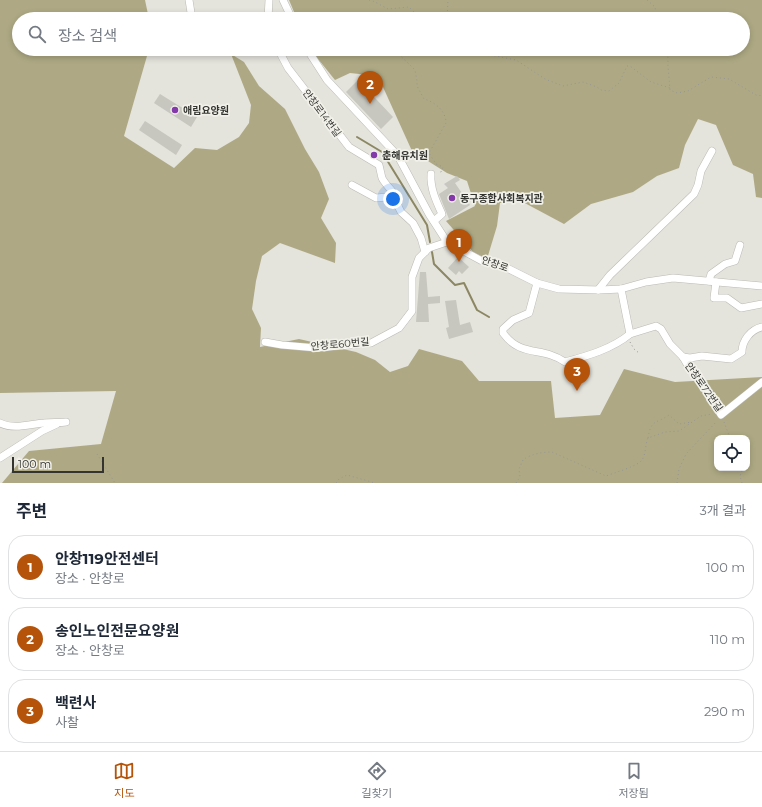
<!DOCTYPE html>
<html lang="ko">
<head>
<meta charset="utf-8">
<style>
  body { margin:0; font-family:Montserrat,"Noto Sans KR",sans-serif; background:#f2f2f3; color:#1f2937 }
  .controls { position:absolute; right:12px; bottom:12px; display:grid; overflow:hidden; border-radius:8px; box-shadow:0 2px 6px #0003 }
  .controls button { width:36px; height:36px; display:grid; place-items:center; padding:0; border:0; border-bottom:1px solid #e0e1e3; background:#fff; color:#1f2937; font:20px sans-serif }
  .scale { position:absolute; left:12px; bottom:10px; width:92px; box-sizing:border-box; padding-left:4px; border:2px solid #333330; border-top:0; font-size:11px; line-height:14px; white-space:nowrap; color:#333330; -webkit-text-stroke:3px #f1f0e9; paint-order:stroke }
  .you { position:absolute; left:393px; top:199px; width:14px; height:14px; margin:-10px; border:3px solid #fff; border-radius:50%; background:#1a73e8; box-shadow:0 0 0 6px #1a73e833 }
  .badge { display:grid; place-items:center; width:26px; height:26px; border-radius:50%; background:#b45309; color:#fff; font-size:13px; font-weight:700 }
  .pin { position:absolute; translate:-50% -33px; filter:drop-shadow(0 1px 2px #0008) }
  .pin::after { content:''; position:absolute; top:21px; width:14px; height:12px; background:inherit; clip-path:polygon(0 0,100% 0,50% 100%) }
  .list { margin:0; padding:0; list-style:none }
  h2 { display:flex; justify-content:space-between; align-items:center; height:52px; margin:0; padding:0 16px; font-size:17px }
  h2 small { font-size:13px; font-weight:400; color:#747a83 }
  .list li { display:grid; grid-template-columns:26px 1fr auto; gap:12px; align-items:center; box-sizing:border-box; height:64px; margin:0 8px 8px; padding:0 8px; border:1px solid #e0e1e3; border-radius:16px }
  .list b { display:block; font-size:15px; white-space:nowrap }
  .list p { margin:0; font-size:13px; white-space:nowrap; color:#747a83 }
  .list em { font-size:13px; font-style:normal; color:#747a83 }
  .icon { flex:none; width:22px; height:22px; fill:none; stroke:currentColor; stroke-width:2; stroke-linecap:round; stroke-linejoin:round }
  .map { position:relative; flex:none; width:762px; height:483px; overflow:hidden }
  .search { position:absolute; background:#fff; box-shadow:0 2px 6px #0003; left:12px; right:12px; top:12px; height:44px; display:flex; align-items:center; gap:10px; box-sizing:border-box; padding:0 14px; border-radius:22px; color:#747a83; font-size:15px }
  .sheet { height:268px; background:#fff }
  nav { display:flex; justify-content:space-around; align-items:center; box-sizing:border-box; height:56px; border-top:1px solid #e0e1e3; background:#fff; font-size:11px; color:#747a83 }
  nav a { display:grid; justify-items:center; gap:2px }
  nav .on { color:#b45309 }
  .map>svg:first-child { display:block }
</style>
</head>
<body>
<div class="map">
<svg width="762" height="483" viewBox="0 0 762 483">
  <rect width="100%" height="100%" fill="#e4e3dc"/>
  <g fill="#aea984" fill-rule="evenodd">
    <path d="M0,0H145L149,19H19V49H149L124,136L174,168L195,148L217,150L239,137L249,123L251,105L231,54L244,62L259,86L285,109L305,149L319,172L329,199L321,218L336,243L335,263L280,243L262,256L256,281L252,309L261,328L260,347L299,339L356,352L375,360L390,372L408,366L419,349L462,361L479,381H551L555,418L600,415L624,369L675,382L762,377V483H2L29,451L101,444L116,391L0,393ZM717,438H747V468H717Z"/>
    <polygon points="289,0 762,0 762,198 756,197 753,174 733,165 716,125 698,119 685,145 679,168 657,176 633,192 591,204 564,224 521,201 500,203 497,226 487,259 473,252 446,221 475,206 467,181 447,173 412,151 378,76 350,73 335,80 310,49 743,49 743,19 297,19"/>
  </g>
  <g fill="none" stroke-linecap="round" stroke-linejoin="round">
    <g stroke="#8c8763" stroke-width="2">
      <polyline points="357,137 382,152 427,225 430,242"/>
      <polyline points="432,252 434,264 455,285 464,283 477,310 489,317"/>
    </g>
  </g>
  <g fill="#c7c6bf">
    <polygon points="358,80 393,117 381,129 346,92"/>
    <polygon points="160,94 197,117 191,127 154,103"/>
    <polygon points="145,121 182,145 176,155 139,130"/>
    <polygon points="457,176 460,180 455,183 470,205 449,219 439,194 448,188 444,184"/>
    <polygon points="458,257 469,267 462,274 459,271 456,275 448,268"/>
    <polygon points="420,272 426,272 428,297 440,296 440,303 428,304 429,322 416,322"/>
    <polygon points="456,300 460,325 470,322 473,332 449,339 446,328 449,327 445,301"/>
  </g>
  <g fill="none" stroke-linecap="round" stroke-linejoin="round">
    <defs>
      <g id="minor">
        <polyline points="189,0 192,19"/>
        <polyline points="283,0 292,19"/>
        <polyline points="268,19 269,0"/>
        <path d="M278,49L288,68L349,147L379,165C380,169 381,174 382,178C387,188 398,193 398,206"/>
        <polyline points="307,49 327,80 398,156 429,214 447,242 482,261 507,268 537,283 559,289 600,290 621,289 646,282 673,278 762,286"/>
        <path d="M431,174C430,188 436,201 442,214L434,221"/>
        <polyline points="352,185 376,198 387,197 398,206 401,212 413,223 421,238 425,252"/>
        <polyline points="709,281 711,274 725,264 735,261 740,245"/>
        <polyline points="716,282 714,298 727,298 741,308 762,304"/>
        <path d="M537,283L529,313L513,320L503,329V333C521,358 542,346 565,362C587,356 612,349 630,334"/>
        <polyline points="621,289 630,334 656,326 661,329 670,344 683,357 687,364 697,376 721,415 762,382"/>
        <polyline points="598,290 610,275 694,194 698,185 701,171 712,151"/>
        <polyline points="265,342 282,345 317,348 371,343 399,328 412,311 412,277 419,258 429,248 447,242"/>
        <path d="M683,357L690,358L702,356L731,359L742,352C742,341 750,330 762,327"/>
        <path d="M0,423C14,430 30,424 44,423C52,422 59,423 66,422"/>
        <polyline points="0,458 42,431 57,424"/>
      </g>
    </defs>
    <use href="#minor" stroke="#bbbab4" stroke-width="8"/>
    <g stroke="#979691" stroke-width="1" stroke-dasharray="1 3" stroke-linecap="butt">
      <polyline points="369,0 373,1 388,9 409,7 421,19"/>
      <polyline points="647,0 655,7 657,19"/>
      <polyline points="447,19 448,0"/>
      <path d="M393,49L409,64L415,70L417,81V86L424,99C435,102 446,111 446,123L429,153L436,164L443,167L441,172L438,173"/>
      <polyline points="459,49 516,60 545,79 563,86 583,82 597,87 601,90 609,91 619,83 627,66 630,66 651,82 670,88"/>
      <polyline points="666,49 668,58 668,66 670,90 677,93 688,91 711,77 729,79 756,95 762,96"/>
      <polyline points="630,342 634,349 639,353"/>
      <polyline points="724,422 730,438"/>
      <path d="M648,438C651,419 656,424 669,415L679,424L692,422"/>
      <polyline points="97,454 115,483"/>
      <polyline points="336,483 339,479 347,475 375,483"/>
      <path d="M516,483L520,477L519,469L523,460C530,454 543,452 552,452L606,476C614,473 638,466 642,460C646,454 645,445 648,438L665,432L679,431L701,416L712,414"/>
      <polyline points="677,483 679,469 686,454 717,421"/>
      <polyline points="742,483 740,476 743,468"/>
    </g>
    <use href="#minor" stroke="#fff" stroke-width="7"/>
  </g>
  <g fill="#8439ab" stroke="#f1f0e9" stroke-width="1.5">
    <circle cx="175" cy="110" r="4"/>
    <circle cx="374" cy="155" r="4"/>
    <circle cx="452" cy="198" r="4"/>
  </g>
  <g text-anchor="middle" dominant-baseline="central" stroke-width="3.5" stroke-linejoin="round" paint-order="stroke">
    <g font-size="10" font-weight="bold" fill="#333330" stroke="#f1f0e9" text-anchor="start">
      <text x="183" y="110">애림요양원</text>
      <text x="382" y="155">춘해유치원</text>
      <text x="460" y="198">동구종합사회복지관</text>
    </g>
    <g font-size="10" fill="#333330" stroke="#f1f0e9">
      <text transform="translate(322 113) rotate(53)">안창로14번길</text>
      <text transform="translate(495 264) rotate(19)">안창로</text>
      <text transform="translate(340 344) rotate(-5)">안창로60번길</text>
      <text transform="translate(704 387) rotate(55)">안창로72번길</text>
    </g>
  </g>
</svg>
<div class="controls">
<button><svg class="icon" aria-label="locate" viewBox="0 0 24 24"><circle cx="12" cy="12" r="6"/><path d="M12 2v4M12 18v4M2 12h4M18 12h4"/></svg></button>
</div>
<div class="scale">100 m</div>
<div class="you"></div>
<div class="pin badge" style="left:459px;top:262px">1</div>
<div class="pin badge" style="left:370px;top:104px">2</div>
<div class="pin badge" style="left:577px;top:391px">3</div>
<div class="search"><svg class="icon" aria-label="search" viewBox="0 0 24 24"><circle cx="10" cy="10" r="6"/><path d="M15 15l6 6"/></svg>장소 검색</div>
</div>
<section class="sheet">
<h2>주변<small>3개 결과</small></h2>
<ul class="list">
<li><span class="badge">1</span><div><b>안창119안전센터</b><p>장소 · 안창로</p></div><em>100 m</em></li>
<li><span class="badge">2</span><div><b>송인노인전문요양원</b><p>장소 · 안창로</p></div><em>110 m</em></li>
<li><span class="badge">3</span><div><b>백련사</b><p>사찰</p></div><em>290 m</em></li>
</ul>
</section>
<nav>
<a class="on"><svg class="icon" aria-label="map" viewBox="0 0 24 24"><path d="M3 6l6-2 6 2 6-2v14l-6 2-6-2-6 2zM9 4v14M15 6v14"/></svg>지도</a>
<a><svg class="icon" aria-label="directions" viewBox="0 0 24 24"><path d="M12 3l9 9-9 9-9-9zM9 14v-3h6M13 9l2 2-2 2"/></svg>길찾기</a>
<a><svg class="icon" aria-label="saved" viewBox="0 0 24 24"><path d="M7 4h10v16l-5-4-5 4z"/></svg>저장됨</a>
</nav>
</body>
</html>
